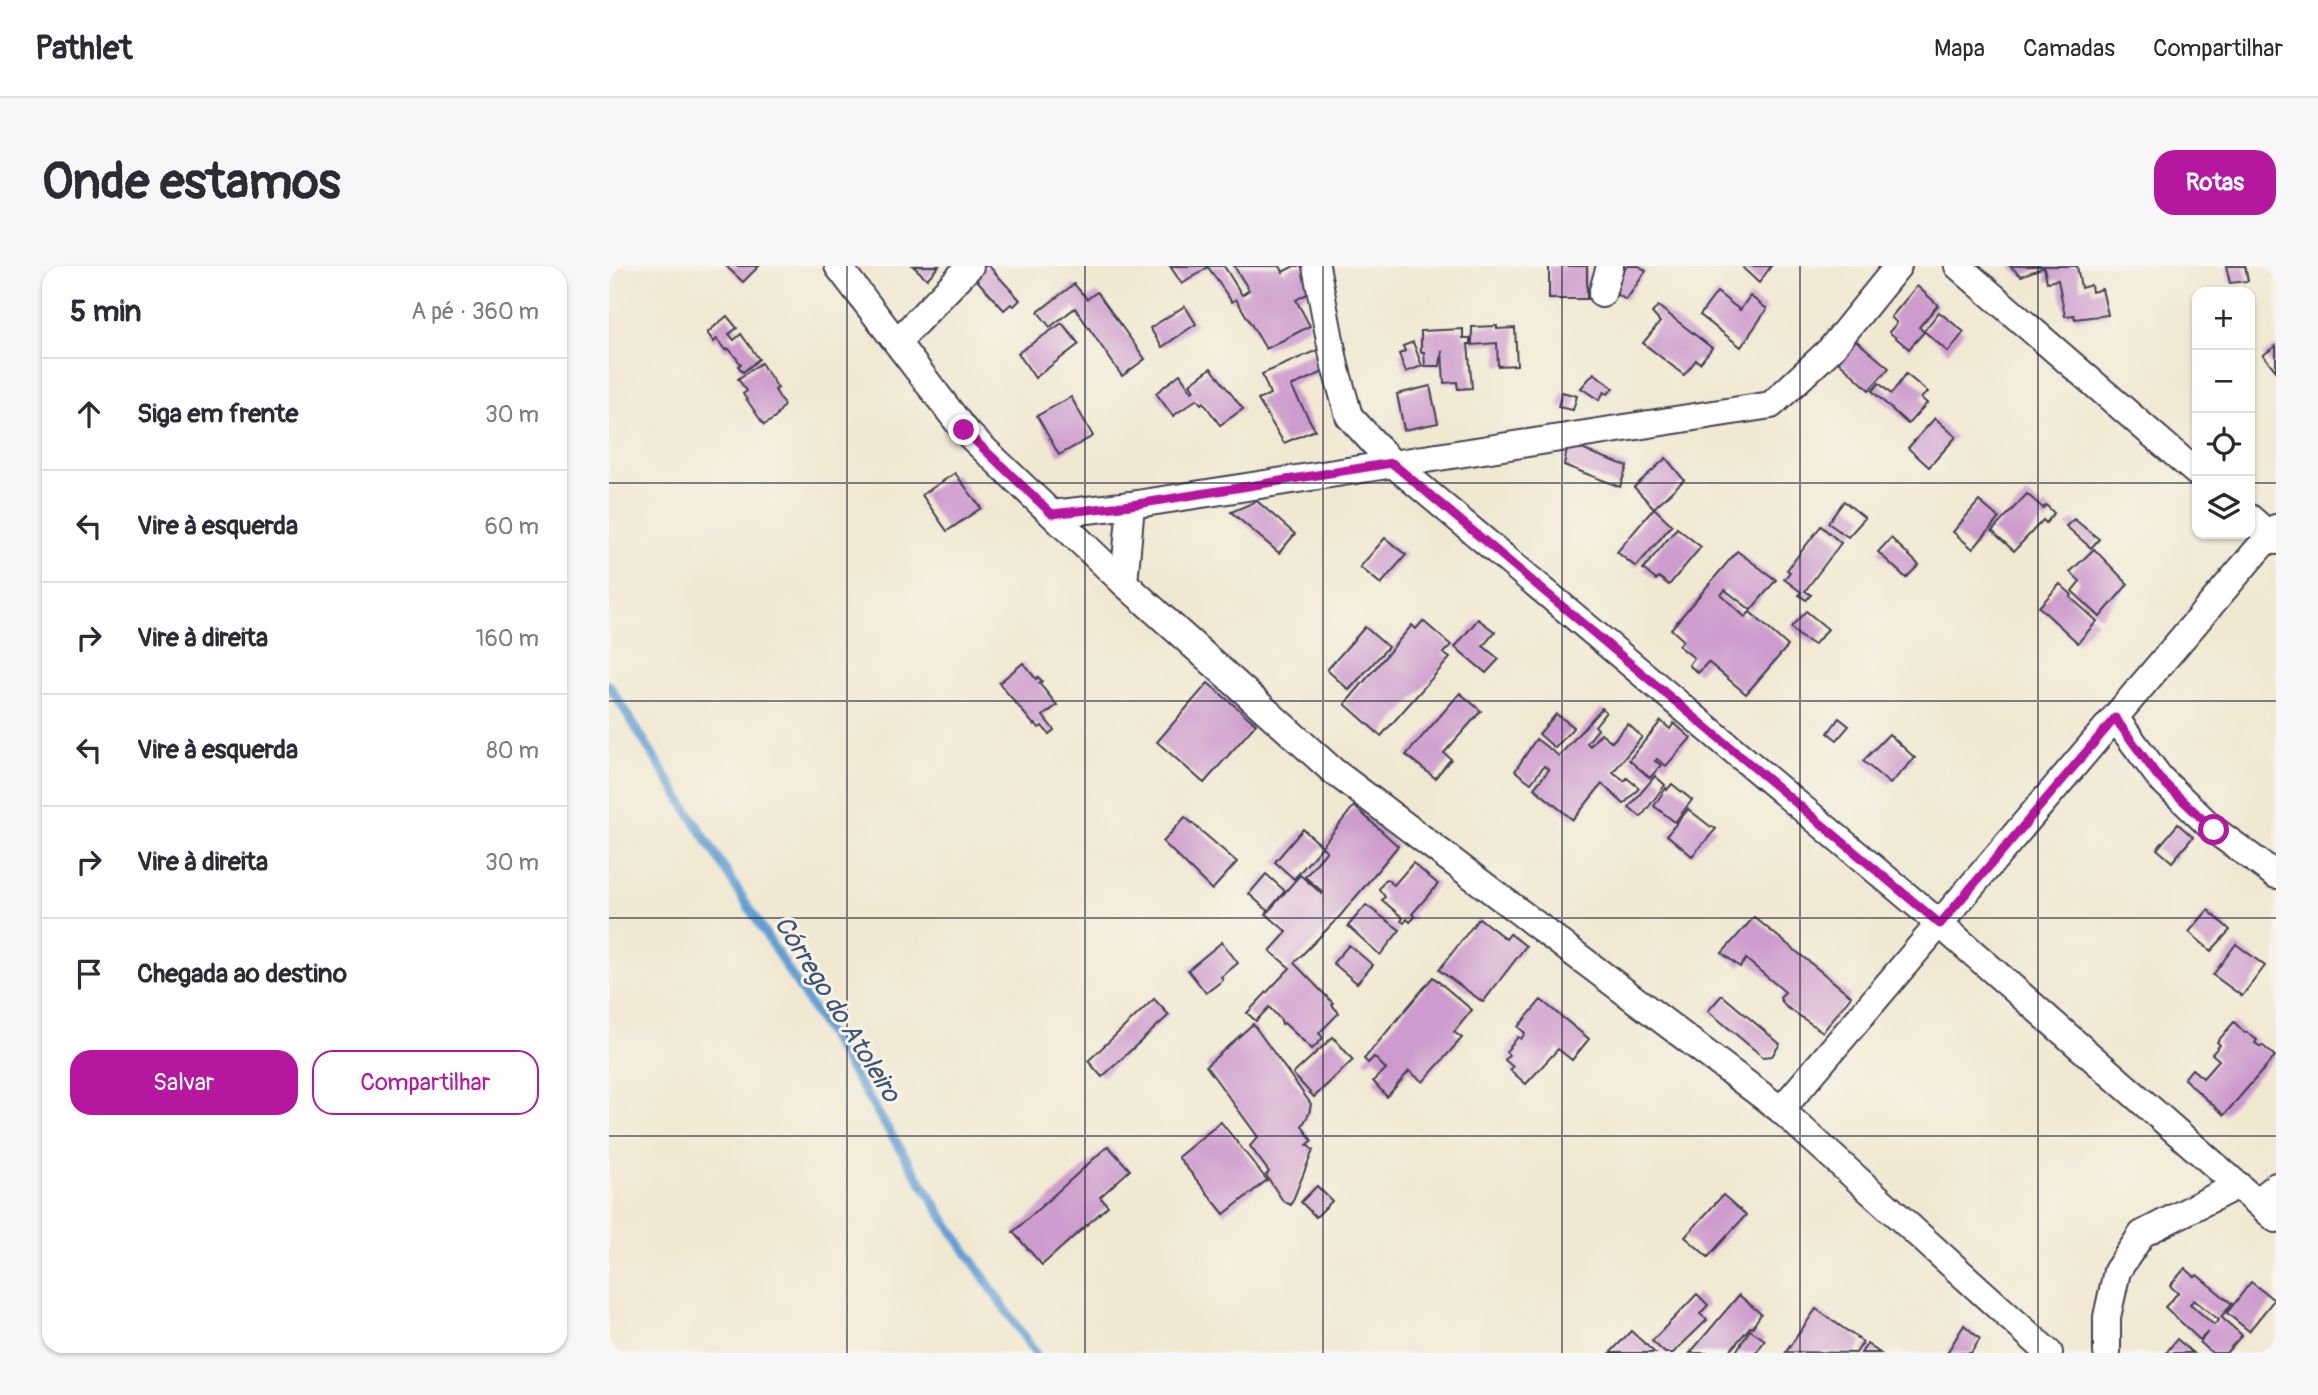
<!DOCTYPE html>
<html lang="pt">
<head>
<meta charset="utf-8">
<style>
  body { margin:0; font-family:Pangolin,sans-serif; background:#f7f7f7; color:#2b2b33 }
  .controls { position:absolute; right:21px; top:21px; display:grid; overflow:hidden; border-radius:14px; box-shadow:0 2px 5px #0004 }
  .controls button { width:63px; height:63px; display:grid; place-items:center; padding:0; border:0; border-bottom:2px solid #e1e1e2; background:#fff; color:#2b2b33; font:35px sans-serif }
  .stop { position:absolute; width:21px; height:21px; margin:-16px; border:5px solid #b5179e; border-radius:50%; background:#fff }
  .stop.end { background:#b5179e; border-color:#fff; box-shadow:0 2px 7px #0008 }
  .list { margin:0; padding:0; list-style:none }
  h2 { display:flex; justify-content:space-between; align-items:center; height:91px; margin:0; padding:0 28px; font-size:30px }
  h2 small { font-size:23px; font-weight:400; color:#7c7c81 }
  .list li { display:grid; grid-template-columns:46px 1fr auto; gap:21px; align-items:center; box-sizing:border-box; height:112px; padding:0 28px; border-top:2px solid #e1e1e2 }
  .list b { display:block; font-size:26px; white-space:nowrap }
  .list em { font-size:23px; font-style:normal; color:#7c7c81 }
  .actions { display:flex; gap:14px; padding:21px 28px }
  .actions a { flex:1; padding:16px 0; border:2px solid #b5179e; border-radius:21px; text-align:center; font-size:24px; color:#b5179e }
  .actions .main { background:#b5179e; color:#fff }
  .icon { flex:none; width:38px; height:38px; fill:none; stroke:currentColor; stroke-width:2; stroke-linecap:round; stroke-linejoin:round }
  .map { position:relative; flex:none; width:1667px; height:1087px; overflow:hidden; border-radius:21px }
  header { display:flex; align-items:center; gap:42px; box-sizing:border-box; height:98px; padding:0 35px; background:#fff; border-bottom:2px solid #e1e1e2 }
  header strong { font-size:33px }
  nav { display:flex; gap:38px; margin-inline-start:auto; font-size:24px }
  .intro { display:flex; align-items:center; justify-content:space-between; box-sizing:border-box; height:168px; padding:0 42px }
  h1 { margin:0; font-size:49px }
  .button { padding:18px 32px; border-radius:21px; background:#b5179e; color:#fff; font-size:24px; font-weight:700 }
  main { display:flex; gap:42px; padding:0 42px }
  aside { flex:1; background:#fff; border-radius:21px; box-shadow:0 2px 5px #0004 }
  .map>svg:first-child { display:block }
</style>
</head>
<body>
<header>
<strong>Pathlet</strong>
<nav><a>Mapa</a><a>Camadas</a><a>Compartilhar</a></nav>
</header>
<div class="intro"><h1>Onde estamos</h1><a class="button">Rotas</a></div>
<main>
<aside>
<h2>5 min<small>A pé · 360 m</small></h2>
<ul class="list">
<li><svg class="icon" aria-label="ahead" viewBox="0 0 24 24"><path d="M12 20V5M6 11l6-6 6 6"/></svg><div><b>Siga em frente</b></div><em>30 m</em></li>
<li><svg class="icon" aria-label="left" viewBox="0 0 24 24"><path d="M17 20v-9H6M10 6l-5 5 5 5"/></svg><div><b>Vire à esquerda</b></div><em>60 m</em></li>
<li><svg class="icon" aria-label="right" viewBox="0 0 24 24"><path d="M7 20v-9h11M14 6l5 5-5 5"/></svg><div><b>Vire à direita</b></div><em>160 m</em></li>
<li><svg class="icon" aria-label="left" viewBox="0 0 24 24"><path d="M17 20v-9H6M10 6l-5 5 5 5"/></svg><div><b>Vire à esquerda</b></div><em>80 m</em></li>
<li><svg class="icon" aria-label="right" viewBox="0 0 24 24"><path d="M7 20v-9h11M14 6l5 5-5 5"/></svg><div><b>Vire à direita</b></div><em>30 m</em></li>
<li><svg class="icon" aria-label="arrive" viewBox="0 0 24 24"><path d="M6 21V4h12l-3 4 3 4H6"/></svg><div><b>Chegada ao destino</b></div></li>
</ul>
<div class="actions"><a class="main">Salvar</a><a>Compartilhar</a></div>
</aside>
<div class="map">
<svg width="1667" height="1087" viewBox="0 0 1667 1087">
  <rect width="100%" height="100%" fill="#f7f3e8"/>
  <filter id="ink" filterUnits="userSpaceOnUse"><feTurbulence type="fractalNoise" baseFrequency=".0143" numOctaves="2"/><feDisplacementMap in="SourceGraphic" scale="14" xChannelSelector="R" yChannelSelector="G"/><feConvolveMatrix kernelMatrix="1 2 1 2 8 2 1 2 1" color-interpolation-filters="sRGB"/></filter>
  <filter id="wash" filterUnits="userSpaceOnUse"><feTurbulence type="fractalNoise" baseFrequency=".00686" numOctaves="4" result="noise"/><feDisplacementMap in="SourceGraphic" scale="28" xChannelSelector="R" yChannelSelector="G"/><feGaussianBlur stdDeviation="1.57" result="paint"/><feColorMatrix in="noise" values="0 0 0 0 0 0 0 0 0 0 0 0 0 0 0 0 0 1.4 0 .05"/><feComposite in="paint" operator="in"/></filter>
  <g filter="url(#wash)">
    <rect width="100%" height="100%" fill="#f1e8d1"/>
    <g fill="none" stroke-linecap="round" stroke-linejoin="round">
      <polyline stroke="#639fd4" stroke-width="9" points="0,419 336,954 426,1087"/>
    </g>
    <g id="blocks">
      <g fill="#cd9bcd" fill-rule="evenodd">
        <polygon points="117,0 150,0 134,16"/>
        <polygon points="304,0 330,0 318,13"/>
        <polygon points="374,0 380,0 411,34 405,40 402,38 395,44 364,10"/>
        <polygon points="561,0 615,0 633,29 640,24 625,0 671,0 674,6 685,0 718,0 705,24 687,34 701,60 657,83 627,33 623,36 599,1 573,18"/>
        <rect x="940" y="0" width="38" height="33"/>
        <polygon points="1018,0 1030,0 1037,5 1017,34 1002,24"/>
        <polygon points="1162,0 1150,17 1134,2 1135,0"/>
        <polygon points="1401,0 1468,0 1472,22 1482,19 1483,26 1493,23 1499,49 1466,53 1465,49 1456,50 1449,14 1438,16 1435,1 1412,10"/>
        <polygon points="1617,0 1636,0 1639,15 1621,17"/>
        <polygon points="465,18 478,33 488,26 536,93 513,110 466,42 441,61 429,46"/>
        <polygon points="1308,20 1329,39 1310,61 1315,66 1300,83 1280,66 1288,57 1282,51"/>
        <polygon points="1108,26 1131,44 1141,30 1158,43 1132,81 1091,49"/>
        <polygon points="576,40 587,58 553,81 541,62"/>
        <polygon points="1049,40 1103,82 1091,97 1087,94 1075,109 1034,77 1051,56 1043,47"/>
        <polygon points="1330,46 1355,66 1339,86 1315,65"/>
        <polygon points="118,50 128,62 120,68 125,74 132,68 150,93 134,106 129,100 132,98 120,83 116,84 108,73 105,76 99,68 99,66"/>
        <polygon points="453,57 470,78 426,112 409,87"/>
        <polygon points="888,60 888,63 906,62 908,99 889,100 888,77 863,79 863,61"/>
        <polygon points="854,63 854,72 861,72 861,78 859,78 863,122 849,123 848,116 835,117 833,85 831,100 816,100 815,86 812,86 812,65"/>
        <polygon points="1244,72 1280,102 1260,124 1226,92"/>
        <polygon points="804,76 813,100 797,106 790,88 796,85 794,80"/>
        <polygon points="722,78 731,99 682,120 706,164 675,177 649,134 661,128 653,108"/>
        <polygon points="1667,80 1667,105 1654,89"/>
        <polygon points="152,97 169,122 166,124 175,139 166,152 155,159 134,128 138,125 129,113"/>
        <polygon points="602,102 634,143 611,159 594,136 592,138 588,133 564,150 547,127 571,108 583,126 585,124 581,118"/>
        <polygon points="985,107 1004,122 999,128 995,126 990,134 972,122"/>
        <polygon points="1297,108 1319,126 1312,132 1318,137 1299,158 1263,125 1270,117 1282,128"/>
        <polygon points="821,120 829,157 795,164 788,128"/>
        <polygon points="953,126 968,130 964,144 949,141"/>
        <polygon points="462,131 484,170 450,189 428,150"/>
        <polygon points="1326,152 1347,171 1320,201 1299,182"/>
        <polygon points="959,178 1018,200 1011,221 955,199"/>
        <polygon points="1057,192 1075,214 1045,242 1025,221"/>
        <polygon points="346,207 372,242 338,265 313,229"/>
        <polygon points="1418,228 1434,242 1437,239 1445,247 1437,257 1434,254 1405,285 1383,265"/>
        <polygon points="648,235 686,268 670,287 622,246"/>
        <polygon points="1235,235 1256,252 1239,271 1219,257"/>
        <polygon points="1370,235 1390,252 1364,283 1344,266"/>
        <polygon points="1045,242 1063,259 1027,301 1008,286"/>
        <polygon points="1465,253 1490,273 1482,282 1457,260"/>
        <polygon points="1212,260 1232,277 1196,325 1202,329 1197,334 1190,329 1192,326 1175,313 1181,306 1178,304"/>
        <polygon points="1068,262 1092,281 1060,319 1050,311 1047,314 1034,303"/>
        <polygon points="776,272 797,289 772,318 751,301"/>
        <polygon points="1282,272 1310,299 1297,312 1269,286"/>
        <polygon points="1485,283 1519,318 1491,351 1463,325 1471,315 1461,306"/>
        <polygon points="1128,285 1167,314 1142,344 1116,324 1112,329 1136,351 1141,346 1179,380 1137,428 1099,396 1089,407 1080,399 1085,392 1070,380 1074,374 1062,363"/>
        <polygon points="1451,318 1463,329 1461,331 1488,355 1469,377 1430,341"/>
        <polygon points="1197,345 1219,363 1205,379 1190,370 1182,361"/>
        <polygon points="869,353 886,366 874,380 890,393 877,407 846,381"/>
        <polygon points="814,355 842,379 834,387 841,392 772,470 736,438 803,359 807,363"/>
        <polygon points="756,361 779,381 740,424 718,404"/>
        <polygon points="414,397 427,413 429,411 433,415 430,417 448,439 434,450 445,464 440,468 433,460 430,462 427,458 425,459 390,417"/>
        <polygon points="599,417 647,458 595,517 548,476"/>
        <polygon points="851,427 872,445 835,487 842,493 826,512 797,489"/>
        <polygon points="993,442 997,446 986,460 989,463 978,477 981,480 992,467 1003,476 1019,458 1033,471 1004,506 1016,515 1018,512 1030,522 1015,538 993,518 964,554 925,522 940,504 935,500 922,517 906,505 927,473 950,490"/>
        <polygon points="947,448 965,461 946,482 930,468"/>
        <polygon points="1230,452 1240,460 1228,474 1219,467"/>
        <polygon points="1052,455 1061,463 1065,457 1082,472 1057,500 1048,493 1046,495 1052,499 1041,512 1020,494"/>
        <polygon points="1280,468 1306,492 1281,518 1254,495"/>
        <polygon points="1046,510 1056,519 1032,551 1020,541"/>
        <polygon points="1063,518 1083,534 1066,556 1045,540 1057,522 1058,524"/>
        <polygon points="745,540 789,580 731,650 685,697 724,737 723,739 730,747 710,767 714,772 703,783 675,757 673,758 672,754 660,741 647,755 638,747 681,702 661,685 678,666 657,648 691,609 713,628 714,626 696,611 718,585 713,581 685,613 666,596 694,563 713,580"/>
        <polygon points="1079,543 1102,561 1103,560 1107,563 1083,590 1058,569"/>
        <polygon points="576,551 628,596 603,624 554,576"/>
        <polygon points="1569,558 1584,571 1563,596 1548,583"/>
        <polygon points="804,597 829,618 803,648 806,651 801,656 798,653 795,657 792,655 794,652 773,634 776,631 770,623 777,613 785,619"/>
        <polygon points="657,608 676,625 659,645 640,628"/>
        <polygon points="757,639 791,664 771,689 739,660"/>
        <polygon points="1599,644 1621,664 1602,685 1580,666"/>
        <polygon points="1145,651 1242,730 1214,766 1176,740 1171,732 1176,726 1137,693 1131,701 1113,687"/>
        <polygon points="870,652 897,673 901,668 917,680 874,736 830,704"/>
        <polygon points="613,676 629,697 612,711 614,714 597,727 579,704"/>
        <polygon points="1627,678 1656,700 1633,730 1604,709"/>
        <polygon points="740,679 764,699 748,717 724,697"/>
        <polygon points="824,711 863,744 845,766 853,772 814,816 800,805 778,831 764,815 777,803 765,791 759,797 755,793"/>
        <polygon points="1113,729 1171,778 1163,790 1154,791 1099,745"/>
        <polygon points="545,733 560,749 493,811 479,795"/>
        <polygon points="932,734 980,773 963,794 949,783 917,818 901,804 904,801 896,794 900,789 897,786 909,771 912,773 916,767 909,761"/>
        <polygon points="1625,756 1636,767 1637,766 1648,774 1646,777 1652,781 1653,779 1666,790 1615,849 1575,813 1583,803 1594,812 1610,794 1603,788 1611,779 1608,776"/>
        <polygon points="644,758 702,838 700,848 693,860 703,875 698,879 704,884 682,939 674,935 657,909 660,906 641,880 649,871 597,800"/>
        <polygon points="724,771 744,794 705,831 684,808"/>
        <polygon points="612,856 658,914 615,948 569,891"/>
        <polygon points="499,880 521,904 491,931 499,940 433,999 404,966"/>
        <polygon points="708,920 723,935 707,951 692,936"/>
        <polygon points="1114,929 1137,949 1099,991 1076,971"/>
        <path d="M1576,1002L1586,1011L1588,1009L1623,1038L1612,1051L1633,1069L1617,1087H1603L1591,1076L1599,1066L1591,1074L1556,1041L1569,1027L1561,1020ZM1585,1034L1610,1054L1605,1059L1581,1038Z"/>
        <polygon points="1642,1016 1665,1034 1640,1065 1618,1047"/>
        <polygon points="1088,1028 1099,1039 1091,1048 1098,1054 1064,1087 1056,1087 1043,1075"/>
        <polygon points="1130,1029 1152,1048 1143,1062 1141,1061 1119,1087 1081,1087"/>
        <polygon points="1207,1043 1254,1076 1247,1087 1177,1086"/>
        <polygon points="1355,1059 1371,1073 1362,1087 1338,1087"/>
        <polygon points="1141,1064 1156,1074 1147,1087 1126,1087"/>
        <polygon points="1022,1065 1046,1087 1001,1087"/>
        <polygon points="1568,1073 1584,1087 1557,1087"/>
        <polygon points="1258,1078 1271,1087 1252,1087"/>
      </g>
    </g>
  </g>
  <g filter="url(#ink)">
    <use href="#blocks" fill-opacity="0" stroke="#414052" stroke-width="2"/>
    <g fill="none" stroke-linecap="round" stroke-linejoin="round">
      <defs>
        <g id="street">
          <polyline points="229,0 355,164 515,317 723,504 1172,844"/>
          <polyline points="707,0 726,100 740,150 783,197 1331,658 1667,953"/>
          <polyline points="1349,0 1588,207"/>
          <polyline points="993,28 1001,0"/>
          <polyline points="288,76 361,0"/>
          <polyline points="443,248 522,239 1162,139 1221,84 1289,0"/>
          <polyline points="1641,252 1667,275"/>
          <polyline points="515,317 522,239"/>
          <polyline points="1506,452 1551,512 1605,564 1667,609"/>
          <polyline points="1648,935 1667,920"/>
          <polyline points="1440,1087 1172,844 1667,262"/>
          <polyline points="1498,1087 1498,1051 1508,1005 1533,968 1629,919"/>
        </g>
      </defs>
      <use href="#street" stroke="#414052" stroke-width="30"/>
      <use href="#street" stroke="#fff" stroke-width="26"/>
    </g>
  </g>
  <g fill="none" stroke-linecap="round" stroke-linejoin="round" filter="url(#ink)">
    <polyline stroke="#b5179e" stroke-width="9" points="355,164 443,248 522,239 783,197 1331,658 1506,452 1550,512 1605,564"/>
  </g>
  <path fill="none" stroke="#22223b" stroke-width="2" stroke-opacity="0.55" d="M238,0V1087M476,0V1087M714,0V1087M953,0V1087M1191,0V1087M1429,0V1087M0,217H1588M1641,217H1667M0,435H1667M0,652H1667M0,870H1667"/>
  <g text-anchor="middle" dominant-baseline="central" stroke-width="6" stroke-linejoin="round" paint-order="stroke">
    <g font-size="26" font-style="italic" fill="#3c5478" stroke="#f7f3e8">
      <text transform="translate(228 743) rotate(58)">Córrego do Atoleiro</text>
    </g>
  </g>
</svg>
<div class="controls">
<button>+</button>
<button>−</button>
<button><svg class="icon" aria-label="locate" viewBox="0 0 24 24"><circle cx="12" cy="12" r="6"/><path d="M12 2v4M12 18v4M2 12h4M18 12h4"/></svg></button>
<button><svg class="icon" aria-label="layers" viewBox="0 0 24 24"><path d="M12 4l9 5-9 5-9-5zM3 14l9 5 9-5"/></svg></button>
</div>
<div class="stop" style="left:1605px;top:564px"></div>
<div class="stop end" style="left:355px;top:164px"></div>
</div>
</main>
</body>
</html>
